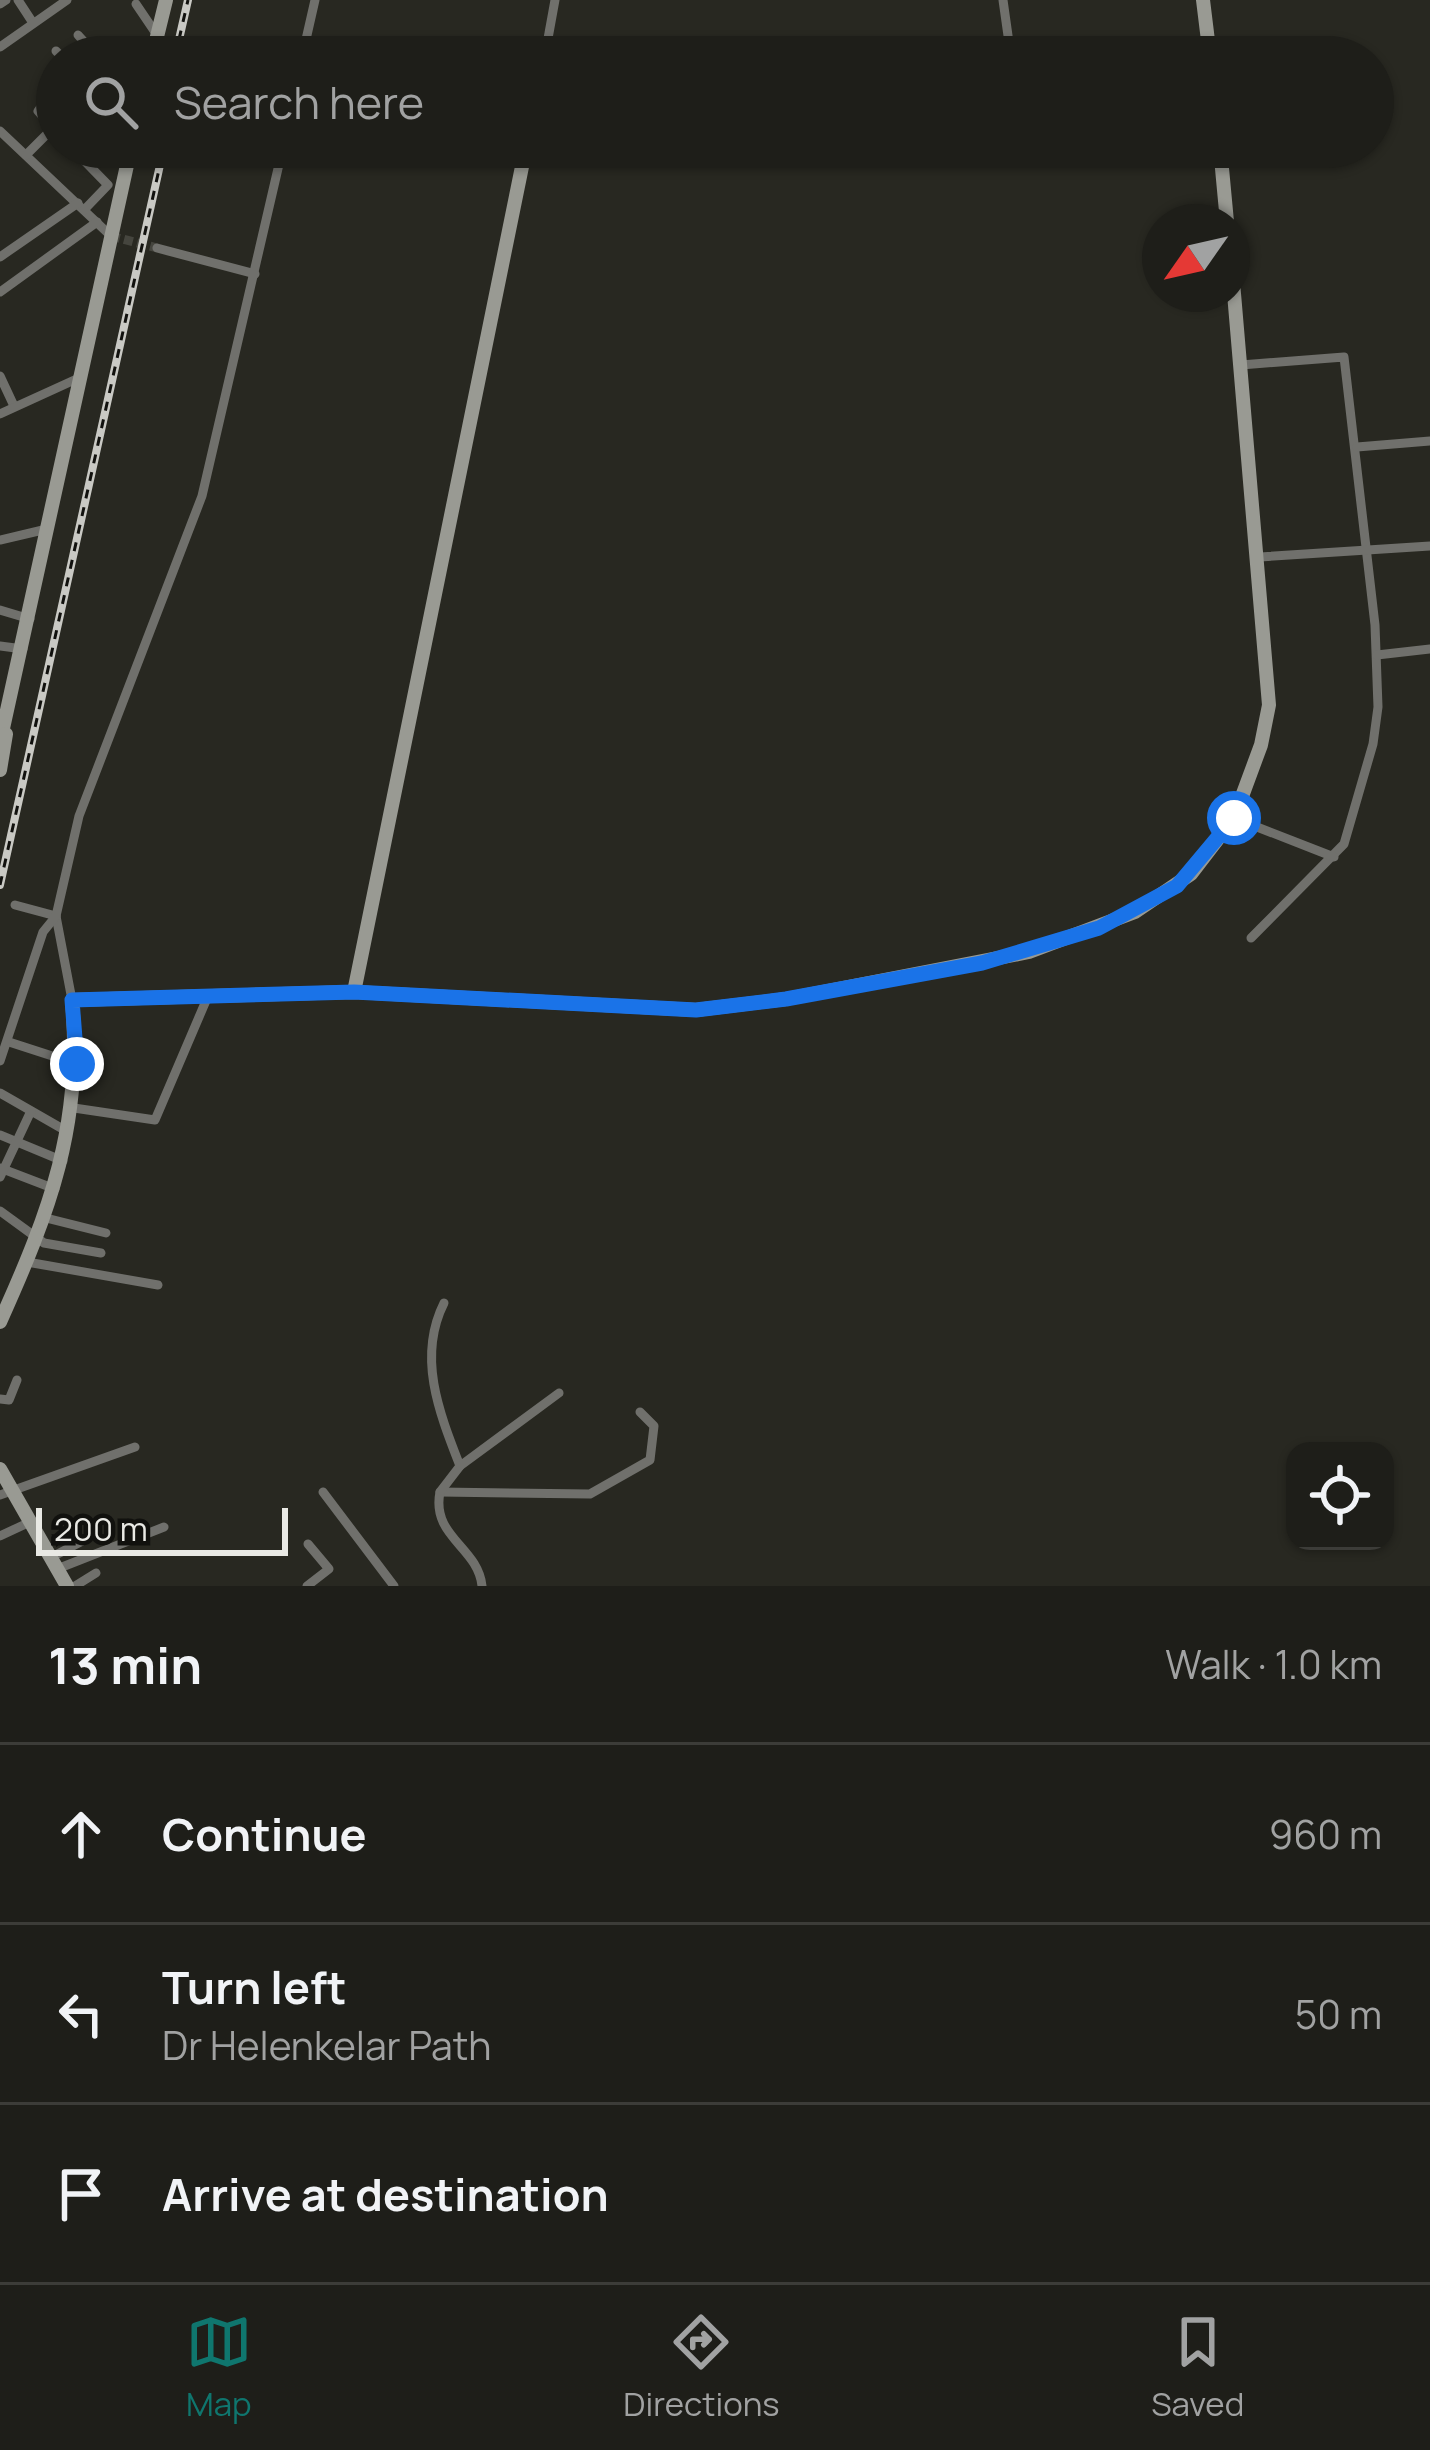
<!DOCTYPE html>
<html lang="en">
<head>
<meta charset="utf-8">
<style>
  body { margin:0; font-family:Manrope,sans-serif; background:#2b2b26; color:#f1f3f6 }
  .controls { position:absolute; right:36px; bottom:36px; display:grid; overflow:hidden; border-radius:24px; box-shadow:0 3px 9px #0004 }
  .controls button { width:108px; height:108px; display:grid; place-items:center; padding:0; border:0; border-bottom:3px solid #3c3c38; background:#1e1e19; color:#f1f3f6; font:60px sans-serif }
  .compass { position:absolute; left:1142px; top:204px; width:108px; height:108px; border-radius:50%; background:#1e1e19; box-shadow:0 3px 9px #0004; rotate:236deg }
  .scale { position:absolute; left:36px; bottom:30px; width:252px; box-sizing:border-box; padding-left:12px; border:6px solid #e9e9e4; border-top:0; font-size:33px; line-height:42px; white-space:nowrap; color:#e9e9e4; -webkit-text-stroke:9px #11110e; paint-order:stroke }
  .stop { position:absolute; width:36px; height:36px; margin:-27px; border:9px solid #1a73e8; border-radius:50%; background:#fff }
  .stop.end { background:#1a73e8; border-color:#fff; box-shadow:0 3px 12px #0008 }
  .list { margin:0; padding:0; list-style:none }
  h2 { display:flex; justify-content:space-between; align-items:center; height:156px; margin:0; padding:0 48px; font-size:51px }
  h2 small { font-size:39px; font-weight:400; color:#a1a2a2 }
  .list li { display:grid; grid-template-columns:78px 1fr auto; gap:36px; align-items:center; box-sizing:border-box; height:180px; padding:0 48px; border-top:3px solid #3c3c38 }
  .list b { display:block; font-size:45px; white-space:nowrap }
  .list p { margin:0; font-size:39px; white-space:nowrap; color:#a1a2a2 }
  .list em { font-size:39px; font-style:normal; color:#a1a2a2 }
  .icon { flex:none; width:66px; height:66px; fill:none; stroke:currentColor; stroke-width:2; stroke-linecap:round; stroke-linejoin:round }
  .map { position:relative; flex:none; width:1430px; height:1586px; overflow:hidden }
  .search { position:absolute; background:#1e1e19; box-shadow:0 3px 9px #0004; left:36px; right:36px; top:36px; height:132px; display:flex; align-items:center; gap:30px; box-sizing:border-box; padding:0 42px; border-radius:66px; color:#a1a2a2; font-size:45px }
  .sheet { height:696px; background:#1e1e19 }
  nav { display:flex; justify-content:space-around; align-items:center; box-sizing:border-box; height:168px; border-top:3px solid #3c3c38; background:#1e1e19; font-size:33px; color:#a1a2a2 }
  nav a { display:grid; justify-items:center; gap:6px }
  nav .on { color:#0f766e }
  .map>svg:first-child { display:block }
</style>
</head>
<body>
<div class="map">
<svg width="1430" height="1586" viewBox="0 0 1430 1586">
  <rect width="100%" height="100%" fill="#282821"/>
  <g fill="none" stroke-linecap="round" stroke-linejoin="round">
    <polyline stroke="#45453e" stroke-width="9" stroke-dasharray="9 4.5" stroke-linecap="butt" points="111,236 157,248"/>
    <g stroke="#70706c" stroke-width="9">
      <polyline points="18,0 33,23"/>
      <polyline points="1003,0 1011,57"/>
      <polyline points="0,4 6,0"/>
      <polyline points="136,4 157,35"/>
      <polyline points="78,35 98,57"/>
      <polyline points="547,44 555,0"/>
      <polyline points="0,47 67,0"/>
      <polyline points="56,51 62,57"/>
      <polyline points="302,57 315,0"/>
      <polyline points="1077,57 1077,52"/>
      <polyline points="43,104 38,111 57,133"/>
      <polyline points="0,131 111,236"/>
      <polyline points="71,147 108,185 84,210"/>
      <polyline points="26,155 52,129"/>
      <polyline points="157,248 255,274"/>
      <polyline points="0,257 78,203"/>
      <polyline points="0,292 97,222"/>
      <polyline points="1241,365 1344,357 1375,625 1378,707 1373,744 1344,844 1251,938"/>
      <polyline points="0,376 14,406"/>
      <polyline points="0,414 81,377"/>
      <polyline points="1357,447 1430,441"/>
      <polyline points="0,540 47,529"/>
      <polyline points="1260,557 1430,546"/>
      <polyline points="0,610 30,619"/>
      <polyline points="0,646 23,649"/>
      <polyline points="1377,655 1430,649"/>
      <polyline points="1234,818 1334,857"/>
      <polyline points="15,905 56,916"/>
      <polyline points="56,916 72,1000"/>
      <polyline points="9,1042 77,1064"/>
      <polyline points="0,1061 43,932 56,916 79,816 202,496 283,147"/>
      <polyline points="0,1093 68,1132"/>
      <polyline points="74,1108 155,1120 208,996"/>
      <polyline points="0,1135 63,1161"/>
      <polyline points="0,1168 55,1189"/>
      <polyline points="0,1177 31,1111"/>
      <polyline points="0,1211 44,1243 101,1253"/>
      <polyline points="46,1218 106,1233"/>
      <polyline points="27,1262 158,1285"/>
      <path d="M444,1303C417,1357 439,1412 460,1466"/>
      <polyline points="0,1399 9,1400 17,1380"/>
      <polyline points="323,1492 394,1586"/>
      <polyline points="440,1492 590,1494 650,1460 654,1426 640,1412"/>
      <polyline points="0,1495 135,1447"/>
      <polyline points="0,1536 30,1522"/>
      <polyline points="50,1558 88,1538"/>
      <polyline points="57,1569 164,1527"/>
      <polyline points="75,1586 96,1573"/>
      <polyline points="307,1586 329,1569 308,1544"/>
      <path d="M482,1586C478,1547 431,1537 440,1492L460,1466L559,1393"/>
    </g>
    <g stroke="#999a93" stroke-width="14">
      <polyline points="1203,0 1210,57"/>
      <polyline points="152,57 166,0"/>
      <polyline points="544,57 547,44 641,57"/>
      <polyline points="1220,147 1227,222"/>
      <polyline points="0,742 131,147"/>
      <polyline points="0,770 6,734"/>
      <polyline points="354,992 526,147"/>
      <path d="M0,1322C50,1211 83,1124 72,1000L354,992L696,1010L786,999L1029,952L1135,912L1191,874L1234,818L1261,745L1269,705L1232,270"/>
      <polyline points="0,1469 67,1586"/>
    </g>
    <defs>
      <g id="rail">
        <polyline points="175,57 188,0"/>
        <polyline points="0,885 164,147"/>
      </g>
    </defs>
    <use href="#rail" stroke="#c9c9c4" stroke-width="8"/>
    <use href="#rail" stroke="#11110e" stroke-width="3" stroke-dasharray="9" stroke-linecap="butt"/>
  </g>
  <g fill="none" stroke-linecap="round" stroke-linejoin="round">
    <polyline stroke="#1a73e8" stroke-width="15" points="77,1064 72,1000 354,992 696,1010 786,999 982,963 1099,928 1177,886 1234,818"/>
  </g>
</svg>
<div class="controls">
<button><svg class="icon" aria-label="locate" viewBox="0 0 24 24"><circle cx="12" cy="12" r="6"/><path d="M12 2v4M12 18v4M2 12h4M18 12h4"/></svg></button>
</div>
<svg class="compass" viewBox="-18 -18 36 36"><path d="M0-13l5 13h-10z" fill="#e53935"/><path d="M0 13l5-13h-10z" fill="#a1a2a2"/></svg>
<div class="scale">200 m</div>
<div class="stop" style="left:1234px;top:818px"></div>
<div class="stop end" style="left:77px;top:1064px"></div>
<div class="search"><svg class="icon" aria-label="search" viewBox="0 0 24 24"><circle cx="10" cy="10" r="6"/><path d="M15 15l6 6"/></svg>Search here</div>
</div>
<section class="sheet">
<h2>13 min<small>Walk · 1.0 km</small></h2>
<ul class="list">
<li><svg class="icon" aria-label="ahead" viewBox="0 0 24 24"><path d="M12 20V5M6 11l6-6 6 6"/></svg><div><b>Continue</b></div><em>960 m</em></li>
<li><svg class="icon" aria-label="left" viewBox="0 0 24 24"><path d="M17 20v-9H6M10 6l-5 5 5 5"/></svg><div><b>Turn left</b><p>Dr Helenkelar Path</p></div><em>50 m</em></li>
<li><svg class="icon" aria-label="arrive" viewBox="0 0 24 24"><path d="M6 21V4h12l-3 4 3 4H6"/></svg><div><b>Arrive at destination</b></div></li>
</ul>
</section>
<nav>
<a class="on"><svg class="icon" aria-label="map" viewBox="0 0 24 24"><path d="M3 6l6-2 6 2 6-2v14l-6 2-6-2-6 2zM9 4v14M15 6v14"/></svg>Map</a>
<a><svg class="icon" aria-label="directions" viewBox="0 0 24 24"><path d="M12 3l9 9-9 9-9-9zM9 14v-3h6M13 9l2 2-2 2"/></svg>Directions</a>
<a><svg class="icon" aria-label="saved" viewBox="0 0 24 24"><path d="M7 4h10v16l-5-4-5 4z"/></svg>Saved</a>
</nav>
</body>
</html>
